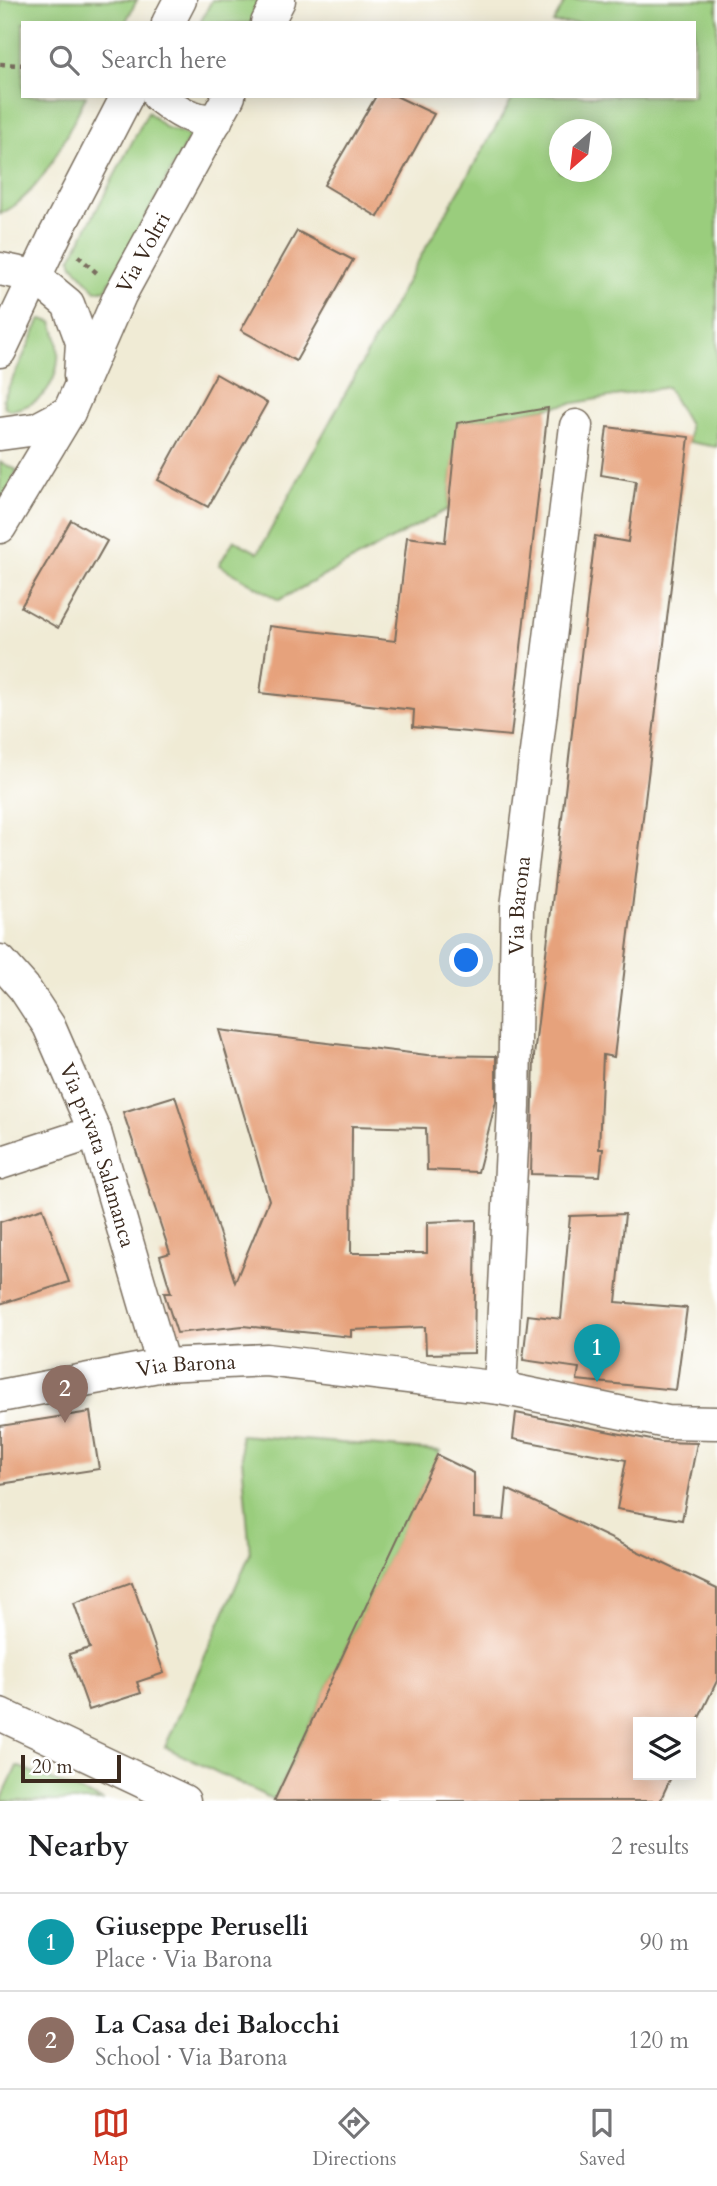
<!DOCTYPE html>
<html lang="en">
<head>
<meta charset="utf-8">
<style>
  body { margin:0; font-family:Cardo,serif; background:#f2f2f2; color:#202124 }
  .controls { position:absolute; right:21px; bottom:21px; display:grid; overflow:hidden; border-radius:0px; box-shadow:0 4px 18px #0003 }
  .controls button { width:63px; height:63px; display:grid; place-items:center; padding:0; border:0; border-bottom:2px solid #e0e0e0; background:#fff; color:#202124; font:35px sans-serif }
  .compass { position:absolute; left:549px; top:119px; width:63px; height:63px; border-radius:50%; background:#fff; box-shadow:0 4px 18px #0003; rotate:208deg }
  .scale { position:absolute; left:21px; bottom:18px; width:100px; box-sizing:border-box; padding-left:7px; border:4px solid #3b2a1e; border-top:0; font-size:19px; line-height:24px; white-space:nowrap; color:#3b2a1e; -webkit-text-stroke:5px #fff; paint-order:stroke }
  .you { position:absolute; left:467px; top:961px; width:24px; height:24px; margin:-18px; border:5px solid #fff; border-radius:50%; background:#1a73e8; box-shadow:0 0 0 10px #1a73e833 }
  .badge { display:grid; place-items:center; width:46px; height:46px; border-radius:50%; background:#c8321e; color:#fff; font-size:23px; font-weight:700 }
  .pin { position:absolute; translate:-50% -58px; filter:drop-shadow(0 2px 4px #0008) }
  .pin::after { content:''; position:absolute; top:37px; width:24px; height:21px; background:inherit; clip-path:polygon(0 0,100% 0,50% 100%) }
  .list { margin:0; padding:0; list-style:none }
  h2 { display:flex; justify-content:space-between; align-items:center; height:91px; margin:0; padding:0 28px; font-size:30px }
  h2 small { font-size:23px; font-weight:400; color:#757577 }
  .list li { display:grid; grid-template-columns:46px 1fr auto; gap:21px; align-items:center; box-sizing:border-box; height:98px; padding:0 28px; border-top:2px solid #e0e0e0 }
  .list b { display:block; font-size:26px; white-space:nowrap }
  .list p { margin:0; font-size:23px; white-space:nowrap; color:#757577 }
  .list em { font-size:23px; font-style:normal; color:#757577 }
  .icon { flex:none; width:38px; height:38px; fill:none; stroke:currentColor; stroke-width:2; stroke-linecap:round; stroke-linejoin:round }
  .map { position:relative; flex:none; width:717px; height:1801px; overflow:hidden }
  .search { position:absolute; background:#fff; box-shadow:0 4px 18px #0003; left:21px; right:21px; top:21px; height:77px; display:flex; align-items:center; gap:18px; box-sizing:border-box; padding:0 24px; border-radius:0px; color:#757577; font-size:26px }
  .sheet { height:287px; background:#fff }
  nav { display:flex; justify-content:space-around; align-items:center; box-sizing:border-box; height:98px; border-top:2px solid #e0e0e0; background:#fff; font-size:19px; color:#757577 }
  nav a { display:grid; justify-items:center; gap:4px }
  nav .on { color:#c8321e }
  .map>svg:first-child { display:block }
</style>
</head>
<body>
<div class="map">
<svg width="717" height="1801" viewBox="0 0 717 1801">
  <rect width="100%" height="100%" fill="#fff"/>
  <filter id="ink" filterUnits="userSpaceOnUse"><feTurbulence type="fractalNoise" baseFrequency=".0143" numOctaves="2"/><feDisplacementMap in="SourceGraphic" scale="14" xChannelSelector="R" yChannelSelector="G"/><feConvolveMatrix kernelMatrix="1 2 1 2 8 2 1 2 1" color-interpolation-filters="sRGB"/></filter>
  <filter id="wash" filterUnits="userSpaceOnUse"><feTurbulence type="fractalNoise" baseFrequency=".00686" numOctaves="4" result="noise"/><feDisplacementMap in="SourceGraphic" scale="28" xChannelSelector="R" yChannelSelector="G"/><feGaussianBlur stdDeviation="1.57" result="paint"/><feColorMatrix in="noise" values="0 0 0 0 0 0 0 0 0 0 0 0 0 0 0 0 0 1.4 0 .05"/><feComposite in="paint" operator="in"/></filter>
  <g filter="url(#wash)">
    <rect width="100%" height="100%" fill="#f0ebd5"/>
    <g fill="#9acd7d" stroke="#6a7c4e" stroke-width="2" fill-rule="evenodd">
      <path d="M0,0H137L125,23H23V96H86C65,137 44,193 0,214Z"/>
      <polygon points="212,0 263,0 251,23 200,23"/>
      <path d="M566,0H717V447L689,442V425L667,387L458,423L448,509L279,600L219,565L234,540L258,553L414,268L514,96H694V23H553ZM560,130H602V172H560Z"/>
      <polygon points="148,112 165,127 190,136 106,289 96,291 73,265 71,258"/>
      <path d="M41,319L52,322C67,359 56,404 10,410L5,407L3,399Z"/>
      <polygon points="0,462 17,470 0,508"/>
      <polygon points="240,1435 440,1451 274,1800 165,1747 250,1554"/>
      <polygon points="17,1766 104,1801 1,1801"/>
    </g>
    <g id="blocks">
      <g fill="#e6a27c">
        <polygon points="376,96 396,96 434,114 378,217 324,185"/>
        <polygon points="297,231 353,260 296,361 241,330"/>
        <polygon points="216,374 267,403 208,507 158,480"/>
        <polygon points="548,408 511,736 413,727 414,710 260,693 269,626 395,641 407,537 445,542 457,423"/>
        <polygon points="607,427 689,437 614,1057 603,1055 599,1149 603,1149 600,1176 531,1174 534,1056 595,536 628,542 636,481 601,475"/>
        <polygon points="71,520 107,541 58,628 21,607"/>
        <polygon points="219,1030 427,1055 496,1056 496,1101 478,1172 427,1170 426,1128 352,1126 351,1253 427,1253 427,1222 476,1220 474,1353 426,1354 425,1327 351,1330 351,1337 243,1326 177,1333 164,1293 171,1293 160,1256 170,1253 123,1112 175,1096 235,1282 269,1200"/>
        <polygon points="43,1208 69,1282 0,1304 0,1222"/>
        <polygon points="625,1214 616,1302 687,1308 676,1390 577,1380 579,1368 523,1360 528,1315 561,1319 570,1216"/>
        <polygon points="90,1412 99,1469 0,1484 0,1426"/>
        <polygon points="516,1413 661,1442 697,1443 682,1520 617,1509 626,1460 513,1439"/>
        <polygon points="437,1455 474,1473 474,1518 504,1520 507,1489 717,1589 717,1681 697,1722 638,1722 638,1775 672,1775 660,1801 274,1801"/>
        <polygon points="132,1582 164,1673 137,1682 141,1693 89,1710 69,1654 90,1648 74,1603"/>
      </g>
    </g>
  </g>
  <g filter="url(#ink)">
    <use href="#blocks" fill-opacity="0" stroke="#7a6e5e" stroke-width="2"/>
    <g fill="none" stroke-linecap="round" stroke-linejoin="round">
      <defs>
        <g id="minor">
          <polyline points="168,23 180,0"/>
          <polyline points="267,23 279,0"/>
          <path d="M158,96C178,112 191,120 216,121"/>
          <polyline points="0,269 34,276 68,304 82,342 80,376"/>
          <polyline points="0,351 55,235 127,96"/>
          <polyline points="0,434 37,429 69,412"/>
          <path id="s1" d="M0,527L69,412L120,295L229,96"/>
          <path id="s2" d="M0,961L24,988L49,1026L95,1132L163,1365"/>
          <polyline points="0,1163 95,1132"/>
          <path id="s3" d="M500,1388L514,1107L517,907L576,426"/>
          <path id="s4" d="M0,1396L163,1365L267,1360L500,1388L667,1422L717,1423"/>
          <polyline points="0,1714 184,1801"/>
        </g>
      </defs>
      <use href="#minor" stroke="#7a6e5e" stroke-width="35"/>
      <g stroke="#7a6e5e" stroke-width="4.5" stroke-dasharray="5 5" stroke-linecap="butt">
        <polyline points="0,64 23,65"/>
        <polyline points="78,256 98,274"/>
      </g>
      <use href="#minor" stroke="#fff" stroke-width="32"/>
    </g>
  </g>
  <g text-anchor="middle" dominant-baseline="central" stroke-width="5" stroke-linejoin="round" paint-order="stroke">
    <g font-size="21" fill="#3b2a1e" stroke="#fff">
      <text stroke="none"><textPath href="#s1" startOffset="310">Via Voltri</textPath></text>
      <text stroke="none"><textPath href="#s3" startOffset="483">Via Barona</textPath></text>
      <text stroke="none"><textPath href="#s2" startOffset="220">Via privata Salamanca</textPath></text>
      <text stroke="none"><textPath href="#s4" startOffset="189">Via Barona</textPath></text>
    </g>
  </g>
</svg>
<div class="controls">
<button><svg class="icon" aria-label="layers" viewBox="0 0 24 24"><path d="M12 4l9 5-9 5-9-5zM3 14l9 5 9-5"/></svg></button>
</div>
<svg class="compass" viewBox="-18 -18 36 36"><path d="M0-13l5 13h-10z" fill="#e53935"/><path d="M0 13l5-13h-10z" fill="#757577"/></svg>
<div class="scale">20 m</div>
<div class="you"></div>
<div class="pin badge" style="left:597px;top:1382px;background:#0f9aa8">1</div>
<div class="pin badge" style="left:65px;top:1423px;background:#8d6e63">2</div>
<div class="search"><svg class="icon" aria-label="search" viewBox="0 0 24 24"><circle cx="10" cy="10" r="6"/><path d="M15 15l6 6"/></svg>Search here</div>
</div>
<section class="sheet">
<h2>Nearby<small>2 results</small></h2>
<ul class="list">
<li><span class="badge" style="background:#0f9aa8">1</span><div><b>Giuseppe Peruselli</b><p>Place · Via Barona</p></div><em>90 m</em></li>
<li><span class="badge" style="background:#8d6e63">2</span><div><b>La Casa dei Balocchi</b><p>School · Via Barona</p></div><em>120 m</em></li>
</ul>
</section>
<nav>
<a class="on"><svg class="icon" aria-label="map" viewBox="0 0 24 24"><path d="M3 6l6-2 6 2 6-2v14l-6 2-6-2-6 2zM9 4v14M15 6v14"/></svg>Map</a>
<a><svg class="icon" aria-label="directions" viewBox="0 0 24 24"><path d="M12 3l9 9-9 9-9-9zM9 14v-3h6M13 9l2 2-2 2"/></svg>Directions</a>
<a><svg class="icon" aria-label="saved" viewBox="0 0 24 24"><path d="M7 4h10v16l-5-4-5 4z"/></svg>Saved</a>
</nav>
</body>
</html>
